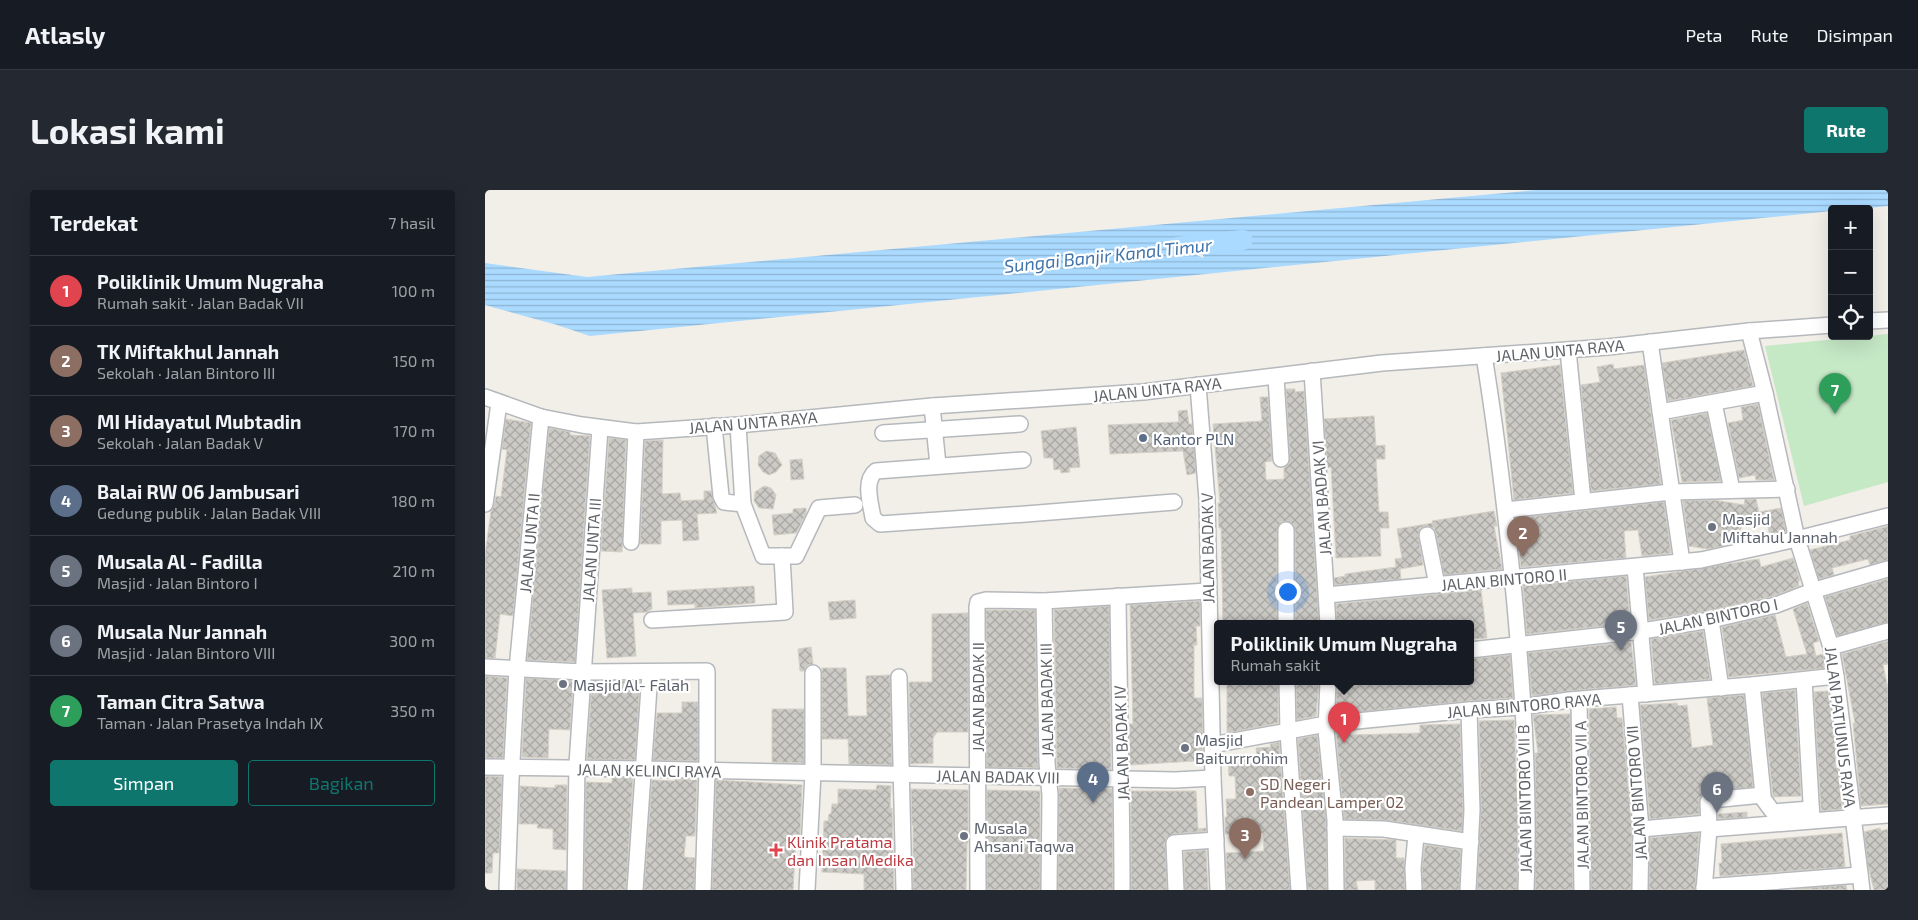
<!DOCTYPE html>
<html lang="id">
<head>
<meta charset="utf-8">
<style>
  body { margin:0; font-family:"Exo 2",sans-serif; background:#242831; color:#f1f3f6 }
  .controls { position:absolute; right:15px; top:15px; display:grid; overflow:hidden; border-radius:5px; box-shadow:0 5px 20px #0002 }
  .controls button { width:45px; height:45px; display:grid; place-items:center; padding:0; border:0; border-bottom:1px solid #363941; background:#171b24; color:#f1f3f6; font:25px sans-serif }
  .you { position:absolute; left:802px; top:401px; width:18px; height:18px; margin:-12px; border:4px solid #fff; border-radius:50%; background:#1a73e8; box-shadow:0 0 0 8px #1a73e833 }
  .badge { display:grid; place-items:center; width:32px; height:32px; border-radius:50%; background:#0f766e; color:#fff; font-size:16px; font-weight:700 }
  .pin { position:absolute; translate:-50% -41px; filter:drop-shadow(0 1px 2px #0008) }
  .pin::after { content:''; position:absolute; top:26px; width:18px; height:15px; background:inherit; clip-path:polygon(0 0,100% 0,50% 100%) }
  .popup { position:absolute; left:729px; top:430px; width:260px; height:65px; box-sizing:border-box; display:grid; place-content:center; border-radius:5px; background:#171b24; filter:drop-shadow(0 1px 4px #0005); font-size:16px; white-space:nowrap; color:#9ea1a6 }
  .popup b { font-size:19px; color:#f1f3f6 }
  .popup::after { content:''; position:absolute; left:50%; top:100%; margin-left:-10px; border:10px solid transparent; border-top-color:#171b24 }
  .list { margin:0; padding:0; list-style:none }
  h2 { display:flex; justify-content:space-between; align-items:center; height:65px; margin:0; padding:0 20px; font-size:21px }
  h2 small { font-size:16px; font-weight:400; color:#9ea1a6 }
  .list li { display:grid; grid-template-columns:32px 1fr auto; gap:15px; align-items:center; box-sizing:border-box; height:70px; padding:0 20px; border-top:1px solid #363941 }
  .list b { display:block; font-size:19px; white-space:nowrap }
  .list p { margin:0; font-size:16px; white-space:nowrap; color:#9ea1a6 }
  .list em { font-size:16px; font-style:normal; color:#9ea1a6 }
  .actions { display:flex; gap:10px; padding:15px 20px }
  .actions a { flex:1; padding:11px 0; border:1px solid #0f766e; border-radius:5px; text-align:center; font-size:18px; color:#0f766e }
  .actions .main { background:#0f766e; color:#fff }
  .icon { flex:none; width:28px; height:28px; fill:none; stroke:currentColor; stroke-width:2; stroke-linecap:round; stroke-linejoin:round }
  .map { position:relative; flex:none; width:1403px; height:700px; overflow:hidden; border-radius:5px }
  header { display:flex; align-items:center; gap:30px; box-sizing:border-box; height:70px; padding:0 25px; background:#171b24; border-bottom:1px solid #363941 }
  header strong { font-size:24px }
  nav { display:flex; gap:28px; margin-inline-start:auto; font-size:18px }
  .intro { display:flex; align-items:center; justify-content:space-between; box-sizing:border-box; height:120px; padding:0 30px }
  h1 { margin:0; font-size:35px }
  .button { padding:12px 22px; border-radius:5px; background:#0f766e; color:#fff; font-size:18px; font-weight:700 }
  main { display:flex; gap:30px; padding:0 30px }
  aside { flex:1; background:#171b24; border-radius:5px; box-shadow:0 5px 20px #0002 }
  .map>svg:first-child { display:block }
</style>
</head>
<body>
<header>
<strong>Atlasly</strong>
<nav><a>Peta</a><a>Rute</a><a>Disimpan</a></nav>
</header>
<div class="intro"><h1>Lokasi kami</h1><a class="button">Rute</a></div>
<main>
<aside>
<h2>Terdekat<small>7 hasil</small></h2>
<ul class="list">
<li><span class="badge" style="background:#e0444e">1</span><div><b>Poliklinik Umum Nugraha</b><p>Rumah sakit · Jalan Badak VII</p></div><em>100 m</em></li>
<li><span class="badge" style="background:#8d6e63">2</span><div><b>TK Miftakhul Jannah</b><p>Sekolah · Jalan Bintoro III</p></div><em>150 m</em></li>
<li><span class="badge" style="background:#8d6e63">3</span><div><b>MI Hidayatul Mubtadin</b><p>Sekolah · Jalan Badak V</p></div><em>170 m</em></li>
<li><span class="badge" style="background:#5c6f8a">4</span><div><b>Balai RW 06 Jambusari</b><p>Gedung publik · Jalan Badak VIII</p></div><em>180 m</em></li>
<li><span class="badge" style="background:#6b7280">5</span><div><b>Musala Al - Fadilla</b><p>Masjid · Jalan Bintoro I</p></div><em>210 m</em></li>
<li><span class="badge" style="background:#6b7280">6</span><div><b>Musala Nur Jannah</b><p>Masjid · Jalan Bintoro VIII</p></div><em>300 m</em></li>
<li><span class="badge" style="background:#2e9e5b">7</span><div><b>Taman Citra Satwa</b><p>Taman · Jalan Prasetya Indah IX</p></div><em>350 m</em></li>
</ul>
<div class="actions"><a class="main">Simpan</a><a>Bagikan</a></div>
</aside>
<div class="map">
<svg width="1403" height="700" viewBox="0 0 1403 700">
  <defs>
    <pattern id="water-rules" width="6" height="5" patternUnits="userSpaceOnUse" patternTransform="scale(1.25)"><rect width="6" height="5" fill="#aadaff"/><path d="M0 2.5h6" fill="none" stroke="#8eb4d2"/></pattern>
    <pattern id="building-cross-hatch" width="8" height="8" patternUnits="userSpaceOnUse" patternTransform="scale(1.25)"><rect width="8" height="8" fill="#cccac5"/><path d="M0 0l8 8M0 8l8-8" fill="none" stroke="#a9a8a4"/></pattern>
  </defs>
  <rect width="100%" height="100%" fill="#f1efe8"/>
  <polygon fill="#c5e8c5" points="1403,144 1403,292 1319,316 1280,156"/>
  <path fill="url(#water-rules)" fill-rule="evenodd" d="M1051,0H1403V16L1374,19H1347V21L105,146L72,135L0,115V73L102,87ZM744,52L746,54L730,61L724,60L717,63L719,68L711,65H707L702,61L716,55Z"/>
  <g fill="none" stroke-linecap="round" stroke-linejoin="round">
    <polyline stroke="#aadaff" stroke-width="20" points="692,57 758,50"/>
  </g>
  <g fill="url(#building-cross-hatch)" stroke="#d6d1c6">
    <polygon points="1259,160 1268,196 1183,211 1177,173"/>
    <polygon points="1128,174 1129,179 1159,175 1176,294 1106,301 1096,195 1115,192 1112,177"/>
    <polygon points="1075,175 1088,303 1029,310 1016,183"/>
    <polygon points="801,199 810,199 810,202 819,201 834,434 810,434 810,340 809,335 801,331 796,332 792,340 792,434 738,434 736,338 734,338 733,313 735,313 728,234 777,231 775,207 783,207 787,271 780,272 781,290 799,289 799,278 804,274 805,268"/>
    <polygon points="1273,214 1289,290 1271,290 1270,285 1254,288 1243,233 1258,230 1256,217"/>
    <polygon points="702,220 704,234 707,234 711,283 702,285 698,261 625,264 623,235 694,232 693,221"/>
    <polygon points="1222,223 1236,291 1197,292 1186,230"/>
    <polygon points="889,226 891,256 900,255 900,269 891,269 894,322 903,322 904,338 895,338 896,366 851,368 846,277 842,278 839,229"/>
    <polygon points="21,229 46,233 28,426 15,424 10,468 0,468 0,365 6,321 9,316 11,306 16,307 22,260 17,259"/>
    <polygon points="591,237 595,277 584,278 585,282 576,283 575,279 569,280 568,268 559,268 556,241"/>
    <polygon points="64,238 85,242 85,245 105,246 90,472 42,470"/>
    <polygon points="124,248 141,250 137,362 116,361"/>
    <polygon points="178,250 177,304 195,303 196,311 211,310 219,310 219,301 226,301 232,323 212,324 214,350 198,351 197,330 176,331 176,354 155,354 160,251"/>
    <polygon points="281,261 290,263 297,275 291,282 284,285 278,282 273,275 274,266"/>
    <polygon points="317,269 319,289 306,290 305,270"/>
    <polygon points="279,296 286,298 291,305 288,319 274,318 269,311 270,302"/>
    <polygon points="1260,309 1271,309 1274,322 1296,318 1301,342 1285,345 1282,334 1257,332 1254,350 1239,348 1238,356 1223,359 1204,356 1198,311 1229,310 1259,315"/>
    <polygon points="1179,312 1186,363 1157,366 1153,340 1139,341 1141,368 1036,377 1030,328"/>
    <polygon points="321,318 321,324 311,343 289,345 287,325 308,323 308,319"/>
    <polygon points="1009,321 1012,336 1009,336 1017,379 959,385 951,343 949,338 941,336 935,338 933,346 938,375 915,379 916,389 850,395 849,388 860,386 860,384 911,377 910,369 917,368 912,339 948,333 947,331"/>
    <polygon points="1403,336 1403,370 1385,375 1383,369 1347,378 1349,385 1334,389 1325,360 1365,350 1365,346"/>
    <polygon points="1308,368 1315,391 1313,391 1314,396 1288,406 1224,421 1164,430 1160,387 1274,369 1276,377"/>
    <polygon points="1141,386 1145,433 1042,444 1038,396"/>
    <polygon points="1403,389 1403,432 1352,446 1340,407"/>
    <polygon points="269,396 270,413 210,418 210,414 183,415 182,401"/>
    <polygon points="147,398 147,403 166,402 167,419 162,422 148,423 151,466 122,468 117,400"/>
    <polygon points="996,400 1002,448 985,449 985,434 852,434 851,414"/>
    <polygon points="370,410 371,428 345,430 343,412"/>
    <polygon points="715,411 715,436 711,436 712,455 709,455 709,508 717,508 718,575 710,575 710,571 645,575 644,534 648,534 645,415"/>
    <polygon points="1322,413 1334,451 1328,453 1331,466 1338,464 1340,478 1244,487 1237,437 1290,425 1301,467 1322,464 1308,419"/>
    <polygon points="624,416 626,579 572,578 569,420"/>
    <polygon points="501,420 550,420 553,578 502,577"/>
    <polygon points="483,423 483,542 452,542 448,548 448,573 425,574 424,492 447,492 447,424"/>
    <polygon points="1218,441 1225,489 1170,494 1166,449"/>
    <polygon points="1403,451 1403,474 1398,475 1403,498 1403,614 1376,616 1368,533 1370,533 1357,464"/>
    <polygon points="1146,452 1151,495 1083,501 1047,506 1043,463"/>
    <polygon points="326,457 328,474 323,475 319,481 315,481 313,459"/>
    <polygon points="1025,465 1028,508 983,511 851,524 852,492 986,492 985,469"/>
    <polygon points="337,478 361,478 363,526 382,526 381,486 405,485 407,575 364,574 363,549 337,549"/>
    <polygon points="0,486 22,488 18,568 0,568"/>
    <polygon points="41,488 88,491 85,540 64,539 63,568 37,567"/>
    <polygon points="107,491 155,491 150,570 102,569"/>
    <polygon points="174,491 188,491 188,502 173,502"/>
    <polygon points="742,492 793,492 793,533 742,543"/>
    <polygon points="811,492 834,492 831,526 812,530"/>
    <polygon points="1310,500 1316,606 1288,607 1277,503"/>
    <polygon points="1343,501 1350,551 1351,578 1353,578 1357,619 1336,621 1329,502"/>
    <polygon points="1259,505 1268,597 1221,602 1214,608 1214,624 1165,629 1155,515 1192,513 1193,516 1202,515 1207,558 1228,555 1222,508"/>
    <polygon points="197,512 213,512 213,571 168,570 172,523 197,523"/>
    <polygon points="1131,517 1132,528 1137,528 1147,639 1146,700 1106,700 1104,519"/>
    <polygon points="287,519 319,519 319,573 287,572"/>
    <polygon points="1085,524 1088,700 1050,700 1051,626 1050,563 1053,563 1048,525"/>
    <polygon points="1029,530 1033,626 1032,700 992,700 996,620 994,531"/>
    <polygon points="975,534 978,620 977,641 900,630 859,629 851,542 866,541 866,545 935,543 935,535"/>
    <polygon points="832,545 841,631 842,700 823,700 813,549"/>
    <polygon points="794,552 805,700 742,700 741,663 779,661 778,643 740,644 740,627 742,627 741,609 751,609 750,586 744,586 743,569 772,567 771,558 786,557 785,554"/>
    <polygon points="0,586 17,587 14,663 8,663 7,683 0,683"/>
    <polygon points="127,588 148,588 141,700 99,700 101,592 127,593"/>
    <polygon points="190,589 212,590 210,646 201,646 199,667 210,668 209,700 159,700 167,590 190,591"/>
    <polygon points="231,590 317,595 315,646 311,646 308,700 227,700"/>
    <polygon points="70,595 82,595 81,660 68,659 68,639 52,638 53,634 34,634 35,596 70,598"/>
    <polygon points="392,595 406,596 405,618 407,618 409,700 379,700 379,684 337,682 339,631 343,631 344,624 346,624 347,614 353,614 353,599 391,600"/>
    <polygon points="574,598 627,599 628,700 573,700"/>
    <polygon points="426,599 483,600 483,653 482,653 481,700 428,700 428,636 427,635"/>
    <polygon points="502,600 555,601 555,700 502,700"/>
    <polygon points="646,601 711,601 713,639 721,638 721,641 688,644 681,648 680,653 682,700 646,700"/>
    <polygon points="1262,622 1262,627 1233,629 1233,624"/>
    <polygon points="1395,638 1396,641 1403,639 1403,700 1389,700 1383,676 1379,642"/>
    <polygon points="1214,643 1210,700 1164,700 1165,648"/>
    <polygon points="1357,643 1360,677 1235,686 1234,673 1237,673 1236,654"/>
    <polygon points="860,648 911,650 911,668 919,668 920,700 890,700 890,690 871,691 873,700 860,700"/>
    <polygon points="940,655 976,660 974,700 938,700 937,678"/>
    <polygon points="721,660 723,700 700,700 699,662"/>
    <polygon points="32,679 81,681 81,700 32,700"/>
    <polygon points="1361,695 1362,700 1309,699"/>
  </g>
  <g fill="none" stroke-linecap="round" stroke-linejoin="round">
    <defs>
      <g id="minor">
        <polyline points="1384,131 1403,130"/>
        <polyline points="1264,141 1280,203 1312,349 1346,457 1351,486 1377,700"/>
        <polyline points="1165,152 1197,372"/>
        <polyline points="1083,160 1098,311"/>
        <path d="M999,166C1012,245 1021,324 1029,404C1038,502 1045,601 1041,700"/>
        <polyline points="827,181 843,434"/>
        <polyline points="791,187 796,269"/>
        <polyline points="713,195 722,310 728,588 733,700"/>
        <polyline points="0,207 56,227 97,235 151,242 253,235 447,216 658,202 897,173 1123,157 1264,141 1347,135"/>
        <polyline points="1229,213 1247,300"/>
        <polyline points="447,216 453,275"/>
        <polyline points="1175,222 1280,203"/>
        <polyline points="253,235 258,314 278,366 311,366 334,318 370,315"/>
        <polyline points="229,236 236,306 239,312 258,314"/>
        <polyline points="398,243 535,234"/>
        <path d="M538,270L391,281C378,291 386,314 388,328L395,334L541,324L689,312"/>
        <polyline points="0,314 14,213"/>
        <polyline points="1021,320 1186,302 1302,299"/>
        <polyline points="801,340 801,434"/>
        <polyline points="942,345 952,395"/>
        <polyline points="146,352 151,242"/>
        <polyline points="1150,377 1161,504"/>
        <polyline points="842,405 1216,370 1312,349 1403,326"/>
        <path d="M633,406C634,504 637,602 637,700"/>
        <polyline points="559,411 562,573 565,605 564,700"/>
        <polyline points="167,430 300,422 297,366"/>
        <polyline points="1226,430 1236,498"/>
        <polyline points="1346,457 1403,441"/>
        <polyline points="985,460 1157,441 1226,430 1291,415 1330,400 1403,379"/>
        <polyline points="0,477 98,482 222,481 222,581 218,700"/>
        <polyline points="414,487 419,700"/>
        <polyline points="1319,490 1327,630"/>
        <polyline points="802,492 803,542 814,700"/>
        <polyline points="843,492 841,540 850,630 851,700"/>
        <polyline points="1145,505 1156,639 1155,700"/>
        <polyline points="1094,510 1097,700"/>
        <polyline points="727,555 841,534 984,520 1037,517 1084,510 1267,495 1351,486"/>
        <polyline points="0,577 158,579 690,590 728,588"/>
        <polyline points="1276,606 1288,622 1326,619"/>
        <polyline points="850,638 899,639 986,652"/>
        <polyline points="1156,639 1223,633"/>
        <polyline points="1224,639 1403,625"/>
        <polyline points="1219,697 1375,685"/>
        <polyline points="22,700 26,590 32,479 56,227"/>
        <polyline points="90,700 92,574 115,238"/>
        <polyline points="150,700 165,483"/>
        <polyline points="322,700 328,583 328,483"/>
        <polyline points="493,700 492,417 493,412 501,410 559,411 723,401"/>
        <polyline points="691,700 689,653 731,650"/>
        <polyline points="929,700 928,678 931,645"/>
        <polyline points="983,700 987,620 984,520"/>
        <polyline points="1219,700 1224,639 1223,612 1226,610 1278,605 1267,495"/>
      </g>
    </defs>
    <use href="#minor" stroke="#b5b8bc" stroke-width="18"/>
    <use href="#minor" stroke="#fff" stroke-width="15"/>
  </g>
  <circle fill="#5c6f8a" stroke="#fff" stroke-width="2" cx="658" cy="248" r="5"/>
  <g fill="#6b7280" stroke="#fff" stroke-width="2">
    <circle cx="1227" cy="337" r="5"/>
    <circle cx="78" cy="494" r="5"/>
    <circle cx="700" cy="558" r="5"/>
    <circle cx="479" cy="646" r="5"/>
  </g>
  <circle fill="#8d6e63" stroke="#fff" stroke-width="2" cx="765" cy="602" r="5"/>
  <path fill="#e0444e" stroke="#fff" stroke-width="2" d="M288.5 652.5h5v5h5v5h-5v5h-5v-5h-5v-5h5z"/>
  <g text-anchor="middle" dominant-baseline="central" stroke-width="4.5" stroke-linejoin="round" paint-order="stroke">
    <g font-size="16" fill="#5f6368" stroke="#fff">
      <text transform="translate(1075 160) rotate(-5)">JALAN UNTA RAYA</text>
      <text transform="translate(672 199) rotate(-6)">JALAN UNTA RAYA</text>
      <text transform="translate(268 232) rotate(-5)">JALAN UNTA RAYA</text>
      <text transform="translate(836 308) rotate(-94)">JALAN BADAK VI</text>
      <text transform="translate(44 353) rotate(-85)">JALAN UNTA II</text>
      <text transform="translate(722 358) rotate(-91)">JALAN BADAK V</text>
      <text transform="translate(106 360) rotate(-86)">JALAN UNTA III</text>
      <text transform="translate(1019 389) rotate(-5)">JALAN BINTORO II</text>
      <text transform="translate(1233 426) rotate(-12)">JALAN BINTORO I</text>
      <text transform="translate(492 507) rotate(-90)">JALAN BADAK II</text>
      <text transform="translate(561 510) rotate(-91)">JALAN BADAK III</text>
      <text transform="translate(1039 515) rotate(-5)">JALAN BINTORO RAYA</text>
      <text transform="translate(1356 537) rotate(83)">JALAN PATIUNUS RAYA</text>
      <text transform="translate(636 553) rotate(-92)">JALAN BADAK IV</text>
      <text transform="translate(164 580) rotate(1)">JALAN KELINCI RAYA</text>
      <text transform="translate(513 586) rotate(1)">JALAN BADAK VIII</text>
      <text transform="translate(1151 603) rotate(-94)">JALAN BINTORO VII</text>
      <text transform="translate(1096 605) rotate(-91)">JALAN BINTORO VII A</text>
      <text transform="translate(1039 609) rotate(-91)">JALAN BINTORO VII B</text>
    </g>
    <g font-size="16" fill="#4e5e75" stroke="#fff" text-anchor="start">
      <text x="668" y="248">Kantor PLN</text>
    </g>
    <g font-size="16" fill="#5b616d" stroke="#fff" text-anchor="start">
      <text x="1237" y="328">Masjid<tspan x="1237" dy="18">Miftahul Jannah</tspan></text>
      <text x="88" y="494">Masjid Al- Falah</text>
      <text x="710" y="549">Masjid<tspan x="710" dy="18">Baiturrrohim</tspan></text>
      <text x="489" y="637">Musala<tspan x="489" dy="18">Ahsani Taqwa</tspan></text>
    </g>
    <g font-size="16" fill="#785e54" stroke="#fff" text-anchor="start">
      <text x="775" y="593">SD Negeri<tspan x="775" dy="18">Pandean Lamper 02</tspan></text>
    </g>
    <g font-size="16" fill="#be3a42" stroke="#fff" text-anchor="start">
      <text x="302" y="651">Klinik Pratama<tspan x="302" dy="18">dan Insan Medika</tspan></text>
    </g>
    <g font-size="18" font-style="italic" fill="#4174aa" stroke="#fff">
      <text transform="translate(623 65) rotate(-6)">Sungai Banjir Kanal Timur</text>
    </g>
  </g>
</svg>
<div class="controls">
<button>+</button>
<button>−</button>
<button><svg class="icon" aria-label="locate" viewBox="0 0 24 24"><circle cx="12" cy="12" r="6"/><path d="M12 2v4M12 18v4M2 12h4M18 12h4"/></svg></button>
</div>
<div class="you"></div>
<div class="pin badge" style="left:859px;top:553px;background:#e0444e">1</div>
<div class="popup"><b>Poliklinik Umum Nugraha</b>Rumah sakit</div>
<div class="pin badge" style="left:1038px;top:367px;background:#8d6e63">2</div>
<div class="pin badge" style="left:760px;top:669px;background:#8d6e63">3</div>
<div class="pin badge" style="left:608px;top:613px;background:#5c6f8a">4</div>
<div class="pin badge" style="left:1136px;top:461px;background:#6b7280">5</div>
<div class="pin badge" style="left:1232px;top:623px;background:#6b7280">6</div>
<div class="pin badge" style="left:1350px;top:224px;background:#2e9e5b">7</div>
</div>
</main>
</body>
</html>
